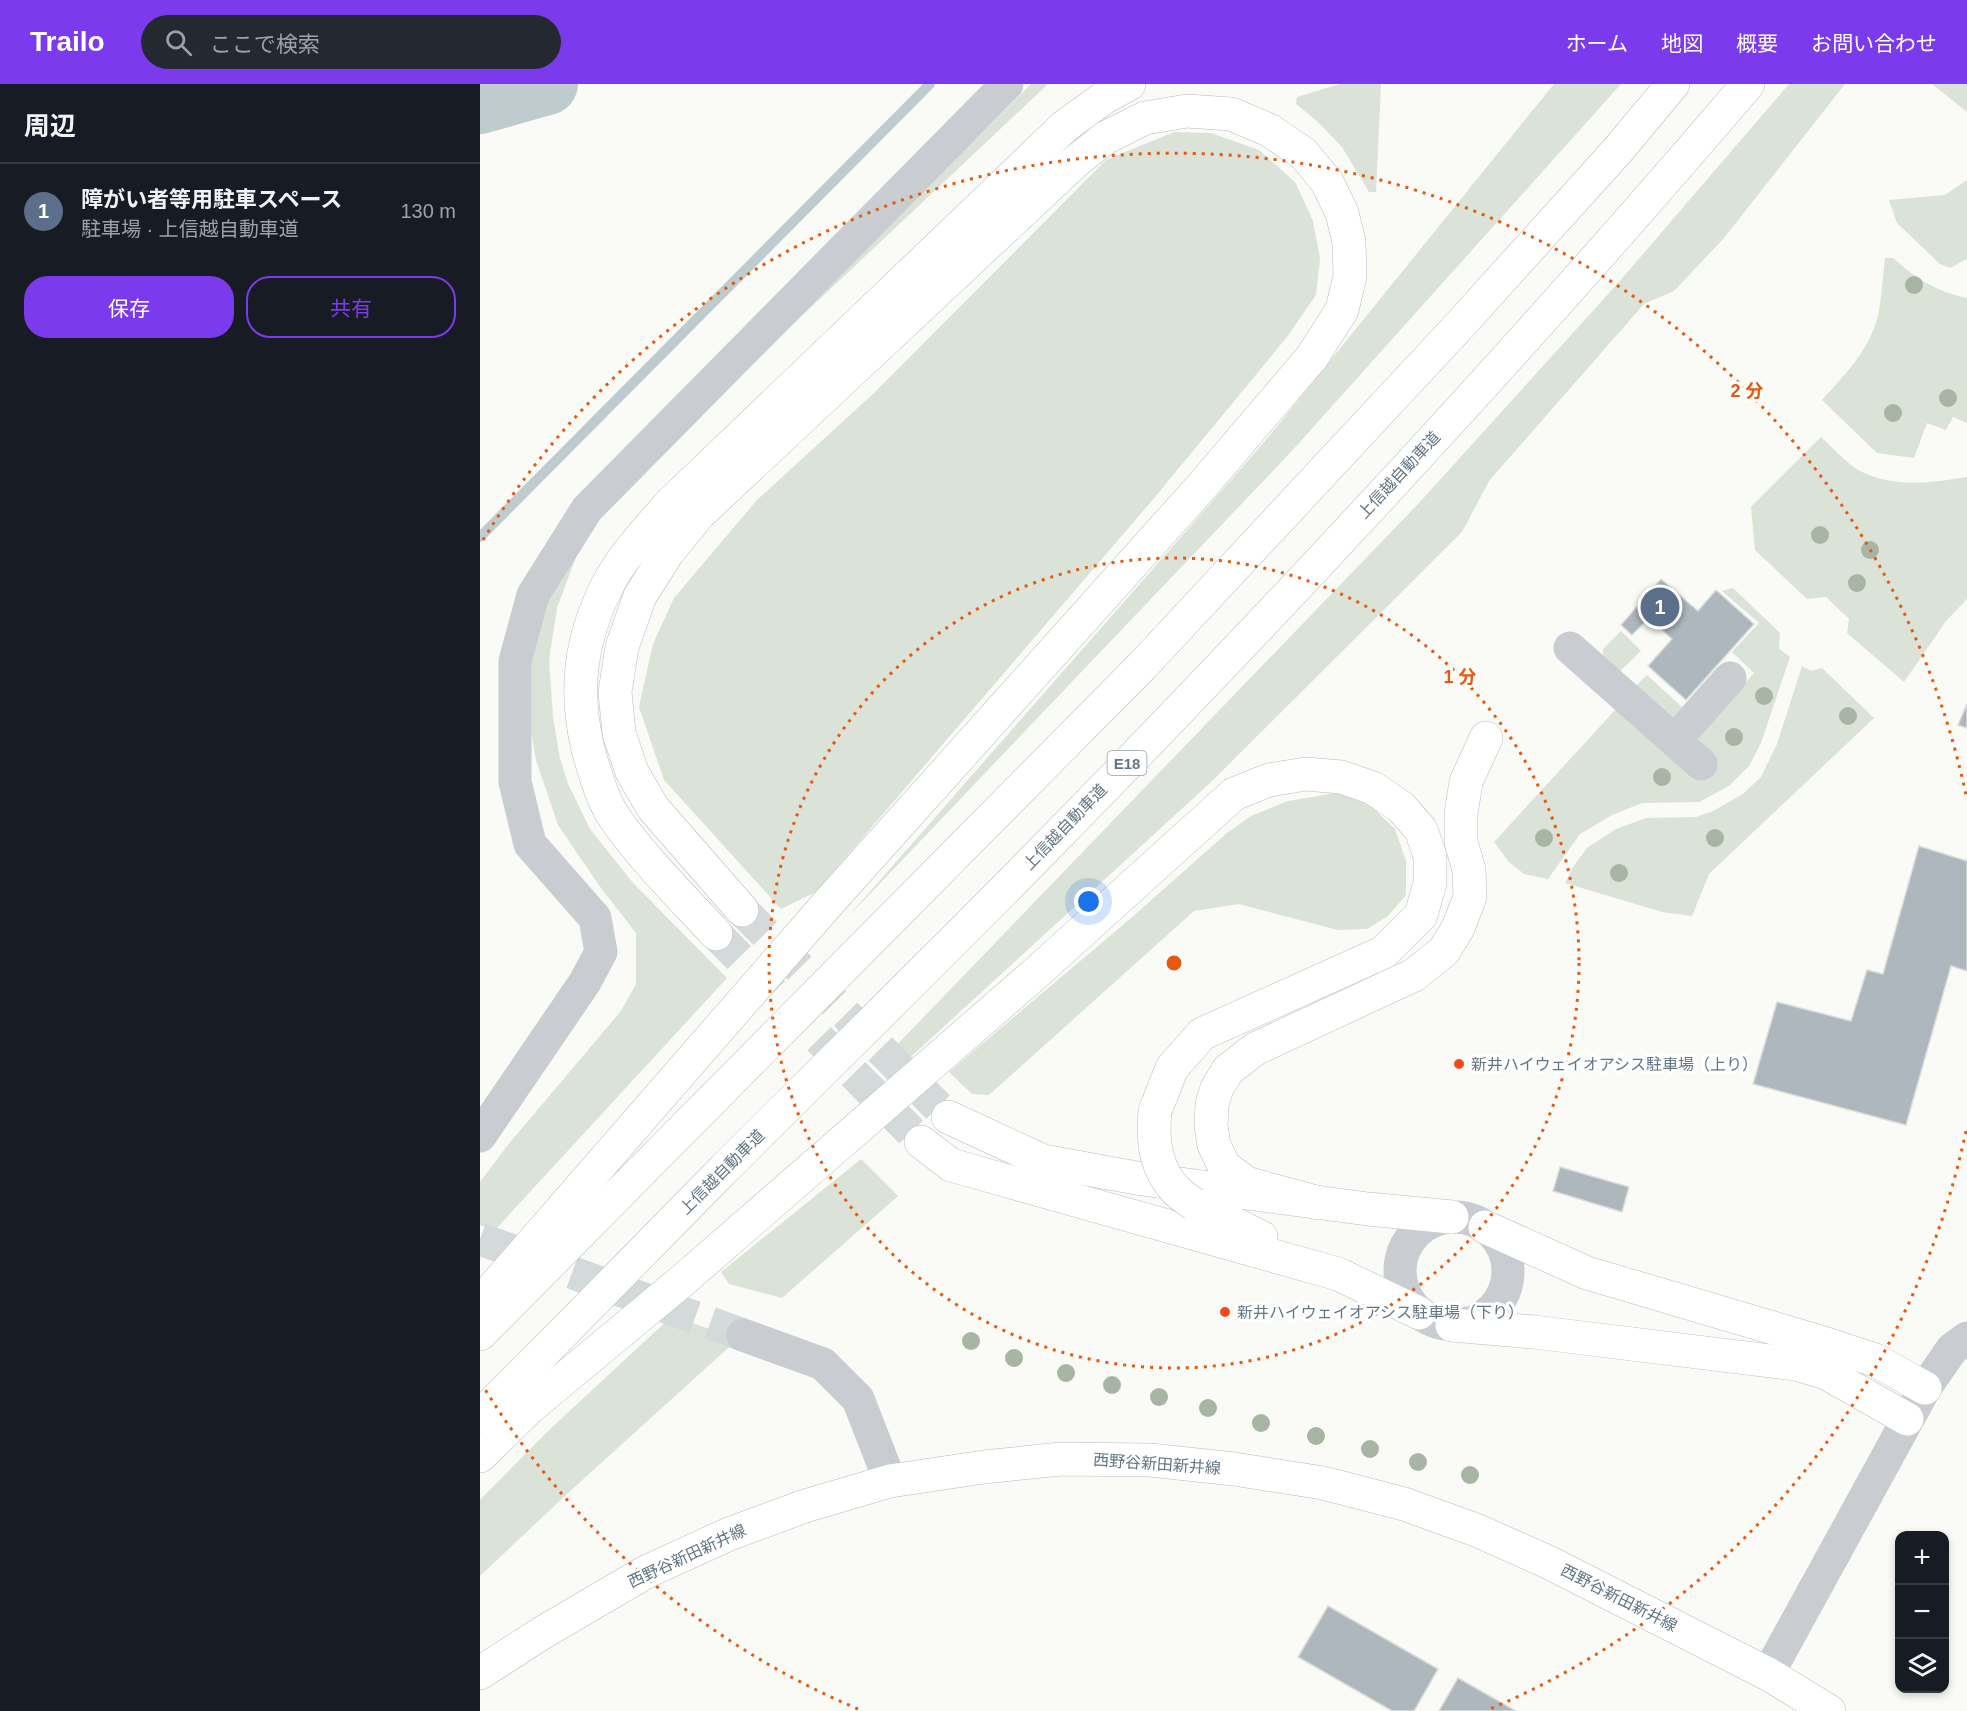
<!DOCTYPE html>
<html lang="ja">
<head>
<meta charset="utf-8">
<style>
  body { margin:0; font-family:Arial,"Noto Sans JP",sans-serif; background:#242831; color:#f1f3f6 }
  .controls { position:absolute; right:18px; bottom:18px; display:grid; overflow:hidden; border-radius:12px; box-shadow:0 3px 9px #0003 }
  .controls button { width:54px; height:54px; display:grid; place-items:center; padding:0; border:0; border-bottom:2px solid #363941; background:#171b24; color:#f1f3f6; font:30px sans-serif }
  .you { position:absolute; left:609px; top:818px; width:21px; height:21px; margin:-15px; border:4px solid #fff; border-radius:50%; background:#1a73e8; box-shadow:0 0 0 9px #1a73e833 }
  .badge { display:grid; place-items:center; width:39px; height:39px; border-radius:50%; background:#7c3aed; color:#fff; font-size:20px; font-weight:700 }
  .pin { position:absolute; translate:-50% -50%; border:3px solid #fff; box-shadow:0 2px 6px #0006 }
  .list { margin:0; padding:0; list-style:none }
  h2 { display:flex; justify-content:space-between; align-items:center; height:78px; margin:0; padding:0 24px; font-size:26px }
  h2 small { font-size:20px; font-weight:400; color:#9ea1a6 }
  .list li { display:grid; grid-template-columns:39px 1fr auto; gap:18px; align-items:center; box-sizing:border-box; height:96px; padding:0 24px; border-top:2px solid #363941 }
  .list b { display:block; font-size:22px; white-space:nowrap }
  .list p { margin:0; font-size:20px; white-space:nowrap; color:#9ea1a6 }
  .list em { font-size:20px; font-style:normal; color:#9ea1a6 }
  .actions { display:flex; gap:12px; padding:18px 24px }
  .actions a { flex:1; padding:14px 0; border:2px solid #7c3aed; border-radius:24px; text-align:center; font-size:21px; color:#7c3aed }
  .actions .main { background:#7c3aed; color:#fff }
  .icon { flex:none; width:33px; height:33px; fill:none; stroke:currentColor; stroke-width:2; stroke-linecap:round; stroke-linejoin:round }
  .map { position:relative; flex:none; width:1487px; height:1627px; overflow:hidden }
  header { display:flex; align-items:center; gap:36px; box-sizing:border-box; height:84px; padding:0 30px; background:#7c3aed; color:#fff }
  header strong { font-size:28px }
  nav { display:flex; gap:33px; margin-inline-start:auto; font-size:21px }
  .search { width:420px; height:54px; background:#242831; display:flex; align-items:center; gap:15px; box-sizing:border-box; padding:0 21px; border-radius:33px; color:#9ea1a6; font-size:22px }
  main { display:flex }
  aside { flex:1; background:#171b24 }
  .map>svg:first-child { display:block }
</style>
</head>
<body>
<header>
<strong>Trailo</strong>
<div class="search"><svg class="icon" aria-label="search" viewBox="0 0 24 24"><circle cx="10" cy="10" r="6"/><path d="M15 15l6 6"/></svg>ここで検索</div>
<nav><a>ホーム</a><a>地図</a><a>概要</a><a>お問い合わせ</a></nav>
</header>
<main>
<aside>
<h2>周辺<small></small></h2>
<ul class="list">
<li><span class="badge" style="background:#5c6f8a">1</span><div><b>障がい者等用駐車スペース</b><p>駐車場 · 上信越自動車道</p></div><em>130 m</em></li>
</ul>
<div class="actions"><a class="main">保存</a><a>共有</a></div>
</aside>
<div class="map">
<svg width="1487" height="1627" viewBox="0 0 1487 1627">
  <rect width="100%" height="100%" fill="#fafaf7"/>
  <g fill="#dbe2d8">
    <polygon points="551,0 568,0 239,310 235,305 501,50"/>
    <polygon points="860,0 901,0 896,108 889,108 862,63 837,37 816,20 817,13"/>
    <polygon points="1074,0 1141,0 810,369 366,835 786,356"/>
    <polygon points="1309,0 1365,0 1244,154 1194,207 1164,220 1009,397 982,448 730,699 423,980 411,967 939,419 1139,198"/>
    <polygon points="1452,0 1487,0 1487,28"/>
    <polygon points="694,48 731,49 779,66 815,98 833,137 840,174 836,211 807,253 675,413 336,808 301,825 184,696 159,623 173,560 194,514 277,416 394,309 626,76"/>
    <polygon points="1487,96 1487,175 1470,184 1460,180 1417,139 1409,116 1465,111"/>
    <path d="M1405,174H1413C1437,195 1455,207 1487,214V339L1473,333L1466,346L1447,339L1434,374L1397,369L1342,316C1366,290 1393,262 1399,226C1402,209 1403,191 1405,174Z"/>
    <path d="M1341,353C1352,363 1367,380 1380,387C1413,404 1452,399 1487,393V515L1466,537L1424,598L1367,549L1369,535L1346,513L1327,515L1275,466L1271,423Z"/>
    <polygon points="102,457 77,524 69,576 73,633 80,674 88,700 110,745 153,799 247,894 14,1147 0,1141 0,1098 27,1062 141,927 156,900 156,849 121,804 78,741 56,676 47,624 48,572 60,524"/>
    <polygon points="1253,504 1300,549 1299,565 1310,573 1281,659 1269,682 1249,702 1219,718 1162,719 1132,731 1100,750 1068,795 1044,790 1029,778 1014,758 1137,624 1215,655 1274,589 1252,568 1279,539 1242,507"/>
    <polygon points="1141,547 1161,567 1137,590 1122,576 1123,565"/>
    <polygon points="1322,582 1331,587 1342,584 1394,634 1229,790 1212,832 1182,828 1085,799 1095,780 1108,763 1136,745 1166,734 1216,733 1233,727 1263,710 1281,693 1297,660"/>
    <polygon points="1167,591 1202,623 1191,636 1155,603"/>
    <polygon points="862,708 892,723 915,745 926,777 926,811 908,832 887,845 858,846 759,820 714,827 509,1011 492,1010 469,988 650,835 747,749 771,732 808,717"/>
    <polygon points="381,1075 418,1112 302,1214 249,1200 241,1188"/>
    <polygon points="192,1232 258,1255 88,1409 0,1492 0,1416 67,1348"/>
  </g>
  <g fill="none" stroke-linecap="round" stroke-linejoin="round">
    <polyline stroke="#becbcf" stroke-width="10" points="0,453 450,0"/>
    <polyline stroke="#becbcf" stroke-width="62" points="0,19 67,0"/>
  </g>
  <g fill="#adb7bd" stroke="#dcdcd9" stroke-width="1.5">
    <polygon points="1181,495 1218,527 1236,506 1274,540 1206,616 1168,582 1192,555 1169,534 1152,551 1141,541"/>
    <polygon points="1487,620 1487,644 1478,641"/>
    <polygon points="1439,762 1487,777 1487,887 1471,882 1426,1041 1273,1000 1297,918 1371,937 1387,886 1403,890"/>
    <polygon points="1080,1083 1149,1103 1142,1128 1073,1107"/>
    <polygon points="848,1522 958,1585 934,1627 912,1627 818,1573"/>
    <polygon points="978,1594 1036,1627 959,1627"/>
  </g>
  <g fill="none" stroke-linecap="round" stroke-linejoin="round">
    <polyline stroke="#d4d9da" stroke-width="33" stroke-dasharray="33 16" stroke-linecap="butt" points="0,1155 263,1251"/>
    <g stroke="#d4d9da" stroke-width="33" stroke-dasharray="33 16" stroke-linecap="butt">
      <polyline points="262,826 468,1033"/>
      <polyline points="236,850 441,1058"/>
    </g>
    <defs>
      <polyline id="major" points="0,1589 62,1549 166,1488 249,1450 325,1422 410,1397 504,1383 581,1375 670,1376 754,1385 843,1399 924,1420 996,1446 1068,1478 1288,1590 1349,1627"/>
      <g id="highway">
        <path d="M236,850C202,813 164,776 134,733C122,715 114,687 108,665C94,607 100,556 127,502C143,471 169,444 191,419L585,42L625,13L649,0"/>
        <polyline points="468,1033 563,1077 662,1095 888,1125 972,1133"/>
        <polyline points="441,1058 471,1081 858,1190 939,1229"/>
        <polyline points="839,1119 766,1099 744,1082 734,1061 731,1042 732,1020 737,1004 748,986 775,965 934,891 964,867 978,844 990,813 989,786 981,758 981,730 986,698 1006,654"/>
        <polyline points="714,1120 781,1153"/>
        <polyline points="1005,1143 1107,1189 1337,1257 1395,1276 1445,1304"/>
        <polyline points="0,1219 350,817 722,402 832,273 862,226 870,192 869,158 862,129 847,98 823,69 789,46 751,30 707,27 665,34 625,54 594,79 219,430 188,468 160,512 142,563 135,608 139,649 152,688 173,724 262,826"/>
        <polyline points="972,1241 1054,1248 1316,1280 1346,1289 1427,1335"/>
        <polyline points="0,1250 663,581 979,242 1138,66 1193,0"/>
        <path d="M0,1332C81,1252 160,1170 240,1089C338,991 437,894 535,795C788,538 1034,274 1268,0"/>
        <polyline points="0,1372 49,1324 203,1196 556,889 754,710 789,696 826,690 861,693 893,704 921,723 941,746 950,772 950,799 941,831 904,868 722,950 692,984 675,1027"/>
      </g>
    </defs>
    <use href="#major" stroke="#b7bdc1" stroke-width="34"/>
    <use href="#highway" stroke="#b9bdc1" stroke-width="34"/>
    <g stroke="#c9cdd1" stroke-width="33">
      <polyline points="1090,564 1221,680"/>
      <polyline points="1195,656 1250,594"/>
      <polyline points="0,1052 105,898 121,868 115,834 50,760 35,698 35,577 53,511 107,425 527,0"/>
      <circle cx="974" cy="1187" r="54"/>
      <polyline points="263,1251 343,1280 378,1315 410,1397"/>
      <polyline points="1288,1590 1445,1304 1472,1265 1487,1254"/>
    </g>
    <use href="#major" stroke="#fff" stroke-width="33"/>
    <use href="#highway" stroke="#fff" stroke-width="33"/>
    <defs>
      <path id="highway-bridge" d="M675,1027C672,1055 675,1084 695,1105C700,1111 708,1116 714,1120"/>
    </defs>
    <use href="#highway-bridge" stroke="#b9bdc1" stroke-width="34" stroke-linecap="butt"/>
    <use href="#highway-bridge" stroke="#fff" stroke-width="33"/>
  </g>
  <g fill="#a9b5a4">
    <circle cx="1434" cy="201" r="9"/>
    <circle cx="1468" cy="314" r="9"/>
    <circle cx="1413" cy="329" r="9"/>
    <circle cx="1340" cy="451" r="9"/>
    <circle cx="1390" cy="466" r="9"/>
    <circle cx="1377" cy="499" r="9"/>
    <circle cx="1284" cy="612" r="9"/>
    <circle cx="1368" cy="632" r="9"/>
    <circle cx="1254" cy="653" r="9"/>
    <circle cx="1182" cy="693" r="9"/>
    <circle cx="1064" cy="754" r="9"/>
    <circle cx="1235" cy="754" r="9"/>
    <circle cx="1139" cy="789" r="9"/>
    <circle cx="491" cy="1257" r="9"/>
    <circle cx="534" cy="1274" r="9"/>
    <circle cx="586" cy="1289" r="9"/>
    <circle cx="632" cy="1301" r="9"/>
    <circle cx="679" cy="1313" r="9"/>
    <circle cx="728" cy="1324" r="9"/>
    <circle cx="781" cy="1339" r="9"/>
    <circle cx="836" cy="1352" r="9"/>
    <circle cx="890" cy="1365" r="9"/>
    <circle cx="938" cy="1378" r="9"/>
    <circle cx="990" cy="1391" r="9"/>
  </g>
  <g fill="none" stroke="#e8590c" stroke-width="3" stroke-dasharray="3 6">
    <circle cx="694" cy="879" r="405"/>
    <path d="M1486 1047A810 810 0 0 1 1010 1625M378 1625A810 810 0 0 1 3 1302M3 456A810 810 0 0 1 1486 711"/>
  </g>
  <g fill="#f6491b" stroke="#fff" stroke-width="2">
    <circle cx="979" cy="980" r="6"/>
    <circle cx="745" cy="1228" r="6"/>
  </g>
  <g text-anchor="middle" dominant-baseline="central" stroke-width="6" stroke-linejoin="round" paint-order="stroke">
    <rect fill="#fff" stroke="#909faa" stroke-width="1.5" x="627.5" y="667" width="39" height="24" rx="4.5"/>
    <g font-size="15" font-weight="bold" fill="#617685">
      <text x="647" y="679">E18</text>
    </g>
    <g font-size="16" fill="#617685" stroke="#fff">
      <text transform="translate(919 391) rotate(-47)">上信越自動車道</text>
      <text transform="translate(585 743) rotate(-46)">上信越自動車道</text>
      <text transform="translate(242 1088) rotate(-45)">上信越自動車道</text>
      <text transform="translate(677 1380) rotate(4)">西野谷新田新井線</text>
      <text transform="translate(207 1472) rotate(-25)">西野谷新田新井線</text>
      <text transform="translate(1139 1514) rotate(27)">西野谷新田新井線</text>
    </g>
    <g font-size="16" fill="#617685" stroke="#fff" text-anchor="start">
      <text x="991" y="980">新井ハイウェイオアシス駐車場（上り）</text>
      <text x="757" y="1228">新井ハイウェイオアシス駐車場（下り）</text>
    </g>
  </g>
  <circle cx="694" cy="879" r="9" fill="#e8590c" stroke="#fff" stroke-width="3"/>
  <g font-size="18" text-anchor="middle" font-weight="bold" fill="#e8590c" stroke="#fff" stroke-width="6" stroke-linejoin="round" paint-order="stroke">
    <text x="1267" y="313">2 分</text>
    <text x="980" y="599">1 分</text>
  </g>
</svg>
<div class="controls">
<button>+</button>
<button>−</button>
<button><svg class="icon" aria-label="layers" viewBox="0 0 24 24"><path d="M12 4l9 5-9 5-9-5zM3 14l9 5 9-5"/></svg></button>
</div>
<div class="you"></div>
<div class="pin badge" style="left:1180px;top:523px;background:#5c6f8a">1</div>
</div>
</main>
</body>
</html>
